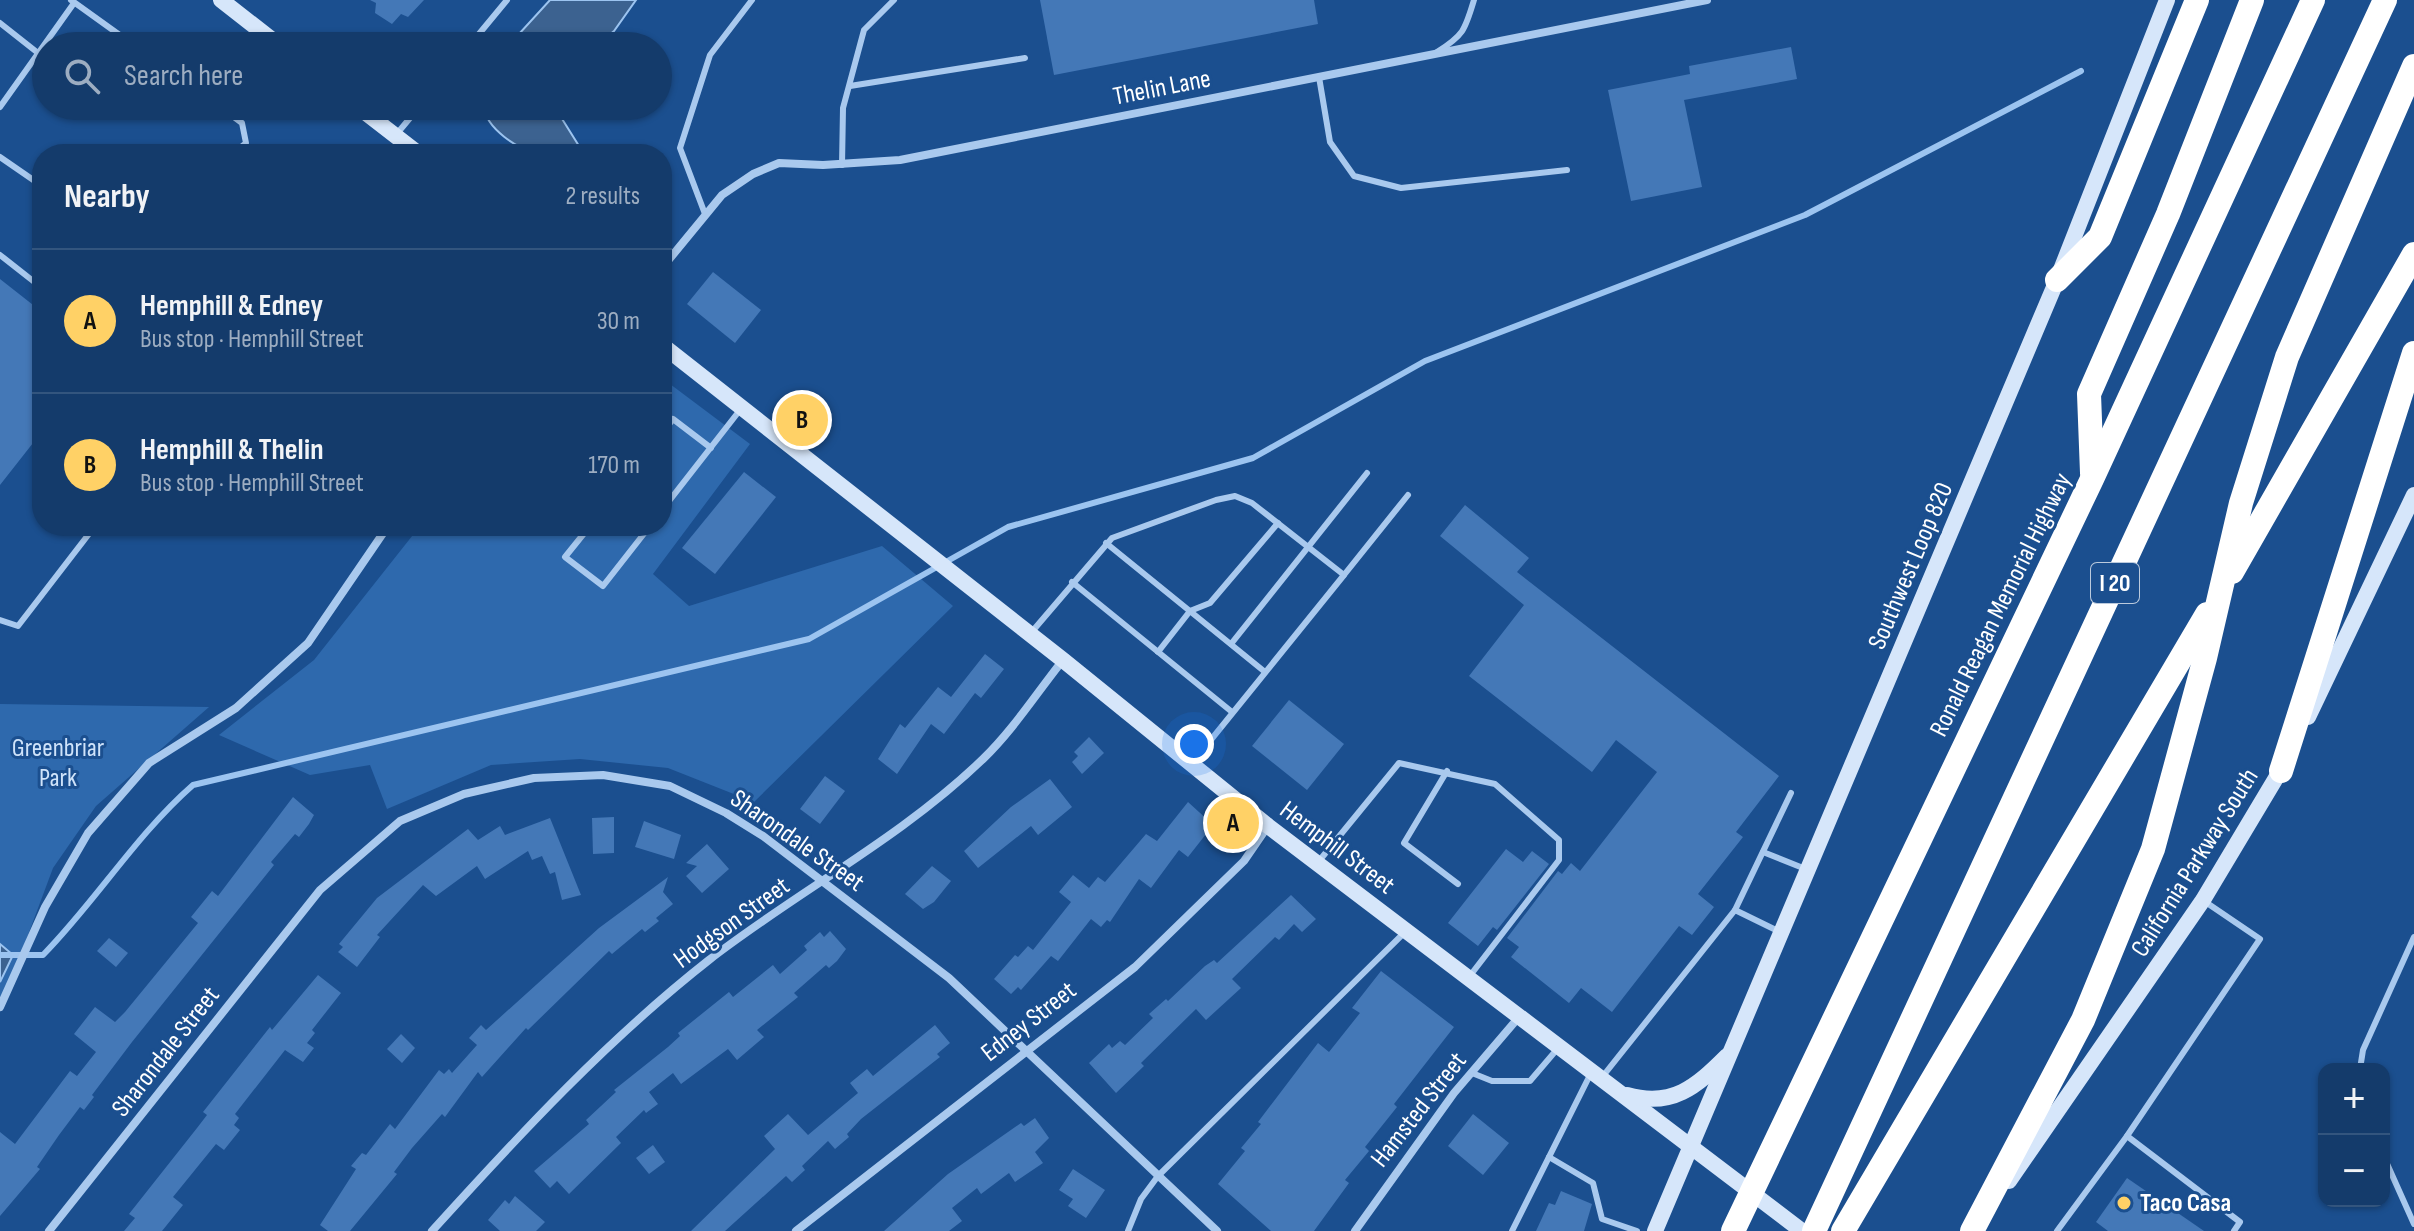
<!DOCTYPE html>
<html lang="en">
<head>
<meta charset="utf-8">
<style>
  body { margin:0; font-family:"Sofia Sans Condensed",sans-serif; background:#214673; color:#f1f3f6 }
  .controls { position:absolute; right:24px; bottom:24px; display:grid; overflow:hidden; border-radius:16px; box-shadow:0 2px 6px #0004 }
  .controls button { width:72px; height:72px; display:grid; place-items:center; padding:0; border:0; border-bottom:2px solid #33557e; background:#143b6b; color:#f1f3f6; font:40px sans-serif }
  .you { position:absolute; left:1194px; top:744px; width:28px; height:28px; margin:-20px; border:6px solid #fff; border-radius:50%; background:#1a73e8; box-shadow:0 0 0 12px #1a73e833 }
  .badge { display:grid; place-items:center; width:52px; height:52px; border-radius:50%; background:#ffd166; color:#111; font-size:26px; font-weight:700 }
  .pin { position:absolute; translate:-50% -50%; border:4px solid #fff; box-shadow:0 2px 8px #0006 }
  .list { margin:0; padding:0; list-style:none }
  h2 { display:flex; justify-content:space-between; align-items:center; height:104px; margin:0; padding:0 32px; font-size:34px }
  h2 small { font-size:26px; font-weight:400; color:#9dadc1 }
  .list li { display:grid; grid-template-columns:52px 1fr auto; gap:24px; align-items:center; box-sizing:border-box; height:144px; padding:0 32px; border-top:2px solid #33557e }
  .list b { display:block; font-size:30px; white-space:nowrap }
  .list p { margin:0; font-size:26px; white-space:nowrap; color:#9dadc1 }
  .list em { font-size:26px; font-style:normal; color:#9dadc1 }
  .icon { flex:none; width:44px; height:44px; fill:none; stroke:currentColor; stroke-width:2; stroke-linecap:round; stroke-linejoin:round }
  .map { position:relative; flex:none; width:2414px; height:1231px; overflow:hidden }
  .search { position:absolute; background:#143b6b; box-shadow:0 2px 6px #0004; left:32px; top:32px; width:640px; height:88px; display:flex; align-items:center; gap:20px; box-sizing:border-box; padding:0 28px; border-radius:44px; color:#9dadc1; font-size:30px }
  .panel { position:absolute; background:#143b6b; box-shadow:0 2px 6px #0004; left:32px; top:144px; width:640px; height:392px; border-radius:32px }
  .map>svg:first-child { display:block }
</style>
</head>
<body>
<div class="map">
<svg width="2414" height="1231" viewBox="0 0 2414 1231">
  <rect width="100%" height="100%" fill="#1b4f8f"/>
  <g fill="#2e69ad">
    <polygon points="662,378 750,444 653,574 689,606 882,546 953,606 754,802 668,768 580,759 491,765 387,809 370,765 310,775 219,735 314,660 420,526 662,526"/>
    <polygon points="0,704 209,707 96,806 53,868 0,1010"/>
  </g>
  <g fill="#3c6290" stroke="#9cc4f0" stroke-width="2">
    <polygon points="550,0 636,0 614,31 596,46 508,46"/>
    <path d="M485,106H554L584,154C570,154 553,156 539,154C520,151 483,127 485,106Z"/>
    <polygon points="0,944 13,955 0,982"/>
  </g>
  <g fill="none" stroke-linecap="round" stroke-linejoin="round">
    <path stroke="#9cc4f0" stroke-width="6" d="M0,955H43C96,901 136,835 193,785L809,639L1008,527L1253,458L1425,361L1805,215L2081,71"/>
  </g>
  <g fill="#4478b7">
    <polygon points="370,0 424,0 408,17 401,14 392,24 375,13 376,3"/>
    <polygon points="1040,0 1314,0 1318,24 1054,75"/>
    <polygon points="1791,47 1797,79 1684,100 1702,187 1631,201 1608,90 1690,74 1689,66"/>
    <polygon points="713,272 761,310 735,343 687,304"/>
    <polygon points="0,279 42,312 42,449 33,443 0,485"/>
    <polygon points="744,472 776,497 715,574 682,548"/>
    <polygon points="1465,505 1529,558 1517,572 1779,776 1736,832 1743,837 1698,894 1714,907 1692,935 1679,926 1612,1012 1581,988 1569,1003 1511,957 1519,947 1507,938 1558,871 1562,874 1571,863 1580,871 1657,772 1616,740 1592,772 1469,676 1524,605 1440,536"/>
    <polygon points="985,654 1004,669 981,698 975,693 944,734 931,724 897,774 878,759 900,724 905,728 938,687 951,697"/>
    <polygon points="1289,700 1344,744 1307,790 1252,746"/>
    <polygon points="1089,737 1104,753 1082,774 1072,762 1078,756 1074,752"/>
    <polygon points="825,776 845,791 820,824 800,809"/>
    <polygon points="1050,779 1072,807 1038,835 1031,826 978,868 964,851 1011,807"/>
    <polygon points="293,797 314,815 309,824 299,837 295,834 271,862 274,865 132,1042 92,1095 94,1097 84,1110 80,1107 59,1135 37,1167 40,1169 0,1216 0,1132 15,1144 70,1071 77,1076 96,1052 74,1034 95,1007 115,1022 125,1012 198,923 191,917 212,891 218,896"/>
    <polygon points="1188,802 1210,822 1206,826 1210,829 1188,857 1179,850 1151,888 1139,879 1110,922 1107,920 1101,927 1091,919 1058,961 1051,956 1021,990 1018,987 1011,994 994,979 1015,955 1018,957 1028,946 1033,950 1071,902 1059,892 1073,875 1089,888 1098,877 1105,882 1146,834 1157,841"/>
    <polygon points="614,817 614,853 593,854 592,818"/>
    <polygon points="550,818 581,895 562,900 555,872 550,874 542,856 532,860 528,851 485,879 477,866 436,896 423,885 377,935 380,937 357,967 338,952 343,947 339,944 377,898 468,829 478,840 500,826 505,835"/>
    <polygon points="644,821 681,835 674,859 635,847"/>
    <polygon points="707,844 729,869 702,893 686,876 697,866 686,863"/>
    <polygon points="1506,849 1523,862 1532,851 1549,864 1497,930 1493,927 1478,946 1448,923"/>
    <polygon points="932,866 951,881 934,902 923,909 905,894"/>
    <polygon points="668,877 663,892 673,904 656,918 659,921 645,932 642,929 612,954 609,951 528,1030 526,1028 482,1077 478,1072 445,1117 442,1114 412,1148 394,1172 397,1174 350,1231 328,1231 320,1225 356,1169 351,1166 362,1153 366,1155 390,1124 395,1129 439,1070 444,1074 449,1069 452,1073 477,1045 469,1038 481,1025 486,1030 599,928"/>
    <polygon points="1291,895 1316,919 1302,932 1294,924 1279,940 1275,937 1232,979 1241,988 1206,1020 1196,1009 1141,1063 1144,1066 1116,1093 1089,1063 1109,1044 1112,1048 1120,1041 1125,1045 1153,1018 1149,1014 1166,999 1168,1001 1205,966 1214,960 1217,963"/>
    <polygon points="830,931 846,949 837,961 829,968 826,965 794,993 798,997 757,1030 764,1037 737,1060 728,1049 681,1084 673,1073 649,1092 658,1104 646,1113 644,1110 616,1137 621,1143 569,1194 557,1181 550,1188 534,1171 589,1124 586,1120 616,1092 614,1090 668,1047 680,1036 678,1033 729,992 733,997 773,965 780,974 807,950 804,946 820,932 824,937"/>
    <polygon points="109,938 128,953 116,967 97,951"/>
    <polygon points="1381,971 1454,1027 1394,1104 1397,1107 1365,1147 1369,1151 1345,1180 1349,1183 1314,1231 1271,1231 1218,1184 1245,1151 1241,1148 1261,1124 1258,1122 1318,1043 1329,1052 1360,1013 1352,1008"/>
    <polygon points="318,975 341,993 312,1030 315,1033 307,1043 314,1048 303,1062 285,1050 235,1114 239,1118 234,1125 240,1130 224,1150 216,1144 173,1197 183,1205 162,1231 124,1231 135,1218 129,1214 197,1128 207,1115 203,1112 270,1027 272,1030"/>
    <polygon points="935,1025 950,1043 937,1054 940,1057 861,1119 847,1134 849,1137 835,1149 828,1141 802,1166 805,1170 792,1182 786,1176 725,1231 691,1231 775,1149 764,1136 788,1114 808,1135 858,1093 850,1083 867,1069 873,1076"/>
    <polygon points="401,1034 415,1048 402,1063 387,1049"/>
    <polygon points="1473,1114 1509,1143 1483,1175 1448,1146"/>
    <polygon points="1035,1118 1049,1138 1035,1152 1043,1163 1015,1182 1009,1173 981,1194 977,1188 952,1208 962,1221 949,1231 884,1231 948,1174 1021,1123 1024,1126"/>
    <polygon points="653,1145 665,1162 649,1174 636,1158"/>
    <polygon points="1073,1169 1105,1190 1086,1218 1068,1206 1073,1199 1059,1190"/>
    <polygon points="2127,1178 2204,1231 2108,1231 2096,1222"/>
    <polygon points="1561,1191 1592,1204 1584,1231 1536,1231 1549,1203 1555,1205"/>
    <polygon points="515,1196 545,1222 536,1231 500,1231 488,1220 505,1200 509,1204"/>
  </g>
  <g fill="none" stroke-linecap="round" stroke-linejoin="round">
    <g stroke="#a9c9ee" stroke-width="6">
      <polyline points="71,0 135,46"/>
      <polyline points="0,23 38,53"/>
      <polyline points="469,46 507,0"/>
      <path d="M1437,52C1464,35 1465,30 1474,0"/>
      <polyline points="1319,77 1330,142 1354,176 1401,188 1567,170"/>
      <polyline points="850,86 1025,58"/>
      <polyline points="219,106 242,123 246,143 232,154"/>
      <polyline points="0,107 74,3"/>
      <polyline points="395,136 420,106"/>
      <polyline points="0,157 42,186"/>
      <polyline points="842,165 843,108 864,30 894,0"/>
      <polyline points="705,214 680,148 710,55 752,0"/>
      <polyline points="0,255 42,288"/>
      <polyline points="662,434 673,419 711,448"/>
      <polyline points="662,510 740,410"/>
      <polyline points="590,526 565,557 603,586 650,526"/>
      <polyline points="1106,543 1265,672"/>
      <polyline points="1344,575 1408,495"/>
      <polyline points="1072,582 1232,712"/>
      <polyline points="0,620 18,626 95,526"/>
      <polyline points="1030,634 1112,538 1216,500 1235,496 1252,503 1344,575 1193,762"/>
      <polyline points="1231,644 1367,473"/>
      <polyline points="1158,652 1190,611 1210,603 1278,523"/>
      <polyline points="1447,771 1404,843 1458,884"/>
      <polyline points="1763,852 1808,870"/>
      <polyline points="1319,861 1399,763 1495,784 1559,840 1559,860 1469,977"/>
      <polyline points="1735,910 1778,931"/>
      <polyline points="2360,1069 2363,1050 2414,937"/>
      <polyline points="1472,1073 1492,1081 1530,1081 1559,1047"/>
      <polyline points="1603,1076 1735,910 1791,793"/>
      <polyline points="2127,1136 2240,1222 2234,1231"/>
      <polyline points="1549,1157 1593,1183 1602,1219 1637,1231"/>
      <polyline points="2384,1157 2414,1224"/>
      <polyline points="1128,1231 1141,1199 1158,1176 1406,931"/>
      <polyline points="1512,1231 1591,1073"/>
      <polyline points="2057,1231 2127,1136 2260,939 2204,901"/>
    </g>
    <g stroke="#a9c9ee" stroke-width="8">
      <polyline points="662,268 722,195 753,174 779,163 823,165 900,160 1707,0"/>
      <polyline points="0,1007 45,907 88,833 149,763 236,708 308,643 388,526"/>
      <polyline points="49,1231 320,890 400,821 464,794 534,778 603,775 670,786 726,813 763,836 949,978 1217,1231"/>
      <path d="M432,1231C519,1135 607,1040 709,960C798,891 901,838 983,759C1013,730 1036,694 1063,660"/>
      <polyline points="796,1231 1135,967 1244,861 1268,826"/>
      <polyline points="1355,1231 1454,1093 1519,1017"/>
    </g>
    <g stroke="#d6e6fa" stroke-width="16">
      <polyline points="221,0 280,46"/>
      <polyline points="357,106 419,154"/>
      <polyline points="662,345 1063,660 1268,826 1802,1231"/>
      <polyline points="2308,717 2414,495"/>
      <path d="M1627,1095C1672,1108 1696,1087 1727,1056"/>
      <polyline points="2009,1181 2203,900 2285,763"/>
      <polyline points="1655,1231 2057,280 2167,0"/>
    </g>
    <g stroke="#fff" stroke-width="24">
      <polyline points="2057,280 2100,237 2197,0"/>
      <polyline points="2092,473 2089,394 2168,214 2252,0"/>
      <polyline points="2232,572 2414,254"/>
      <polyline points="2281,771 2414,353"/>
      <polyline points="1733,1231 2092,479 2313,0"/>
      <polyline points="1814,1231 2385,0"/>
      <polyline points="1843,1231 2207,614"/>
      <polyline points="1972,1231 2083,1020 2153,849 2205,658 2241,503 2287,357 2414,66"/>
    </g>
  </g>
  <circle fill="#ffd166" stroke="#1b4f8f" stroke-width="3" cx="2124" cy="1203" r="8"/>
  <g text-anchor="middle" dominant-baseline="central" stroke-width="6" stroke-linejoin="round" paint-order="stroke">
    <rect fill="#1b4f8f" stroke="#bbcadd" stroke-width="2" x="2091" y="563" width="48" height="40" rx="6"/>
    <g font-size="24" font-weight="bold" fill="#fff">
      <text x="2115" y="583">I 20</text>
    </g>
    <g font-size="26" fill="#fff" stroke="#1b4f8f">
      <text transform="translate(1162 88) rotate(-11)">Thelin Lane</text>
      <text transform="translate(1911 566) rotate(-67)">Southwest Loop 820</text>
      <text transform="translate(2001 605) rotate(-64)">Ronald Reagan Memorial Highway</text>
      <text transform="translate(797 841) rotate(35)">Sharondale Street</text>
      <text transform="translate(1337 848) rotate(37)">Hemphill Street</text>
      <text transform="translate(2195 863) rotate(-58)">California Parkway South</text>
      <text transform="translate(732 923) rotate(-36)">Hodgson Street</text>
      <text transform="translate(1029 1022) rotate(-38)">Edney Street</text>
      <text transform="translate(166 1052) rotate(-52)">Sharondale Street</text>
      <text transform="translate(1419 1110) rotate(-52)">Hamsted Street</text>
    </g>
    <g font-size="26" fill="#cfe3fa" stroke="#1b4f8f">
      <text x="58" y="748">Greenbriar<tspan x="58" dy="30">Park</tspan></text>
    </g>
    <g font-size="26" font-weight="bold" fill="#fff" stroke="#1b4f8f" text-anchor="start">
      <text x="2140" y="1203">Taco Casa</text>
    </g>
  </g>
</svg>
<div class="controls">
<button>+</button>
<button>−</button>
</div>
<div class="you"></div>
<div class="pin badge" style="left:1233px;top:823px">A</div>
<div class="pin badge" style="left:802px;top:420px">B</div>
<div class="search"><svg class="icon" aria-label="search" viewBox="0 0 24 24"><circle cx="10" cy="10" r="6"/><path d="M15 15l6 6"/></svg>Search here</div>
<section class="panel">
<h2>Nearby<small>2 results</small></h2>
<ul class="list">
<li><span class="badge">A</span><div><b>Hemphill &amp; Edney</b><p>Bus stop · Hemphill Street</p></div><em>30 m</em></li>
<li><span class="badge">B</span><div><b>Hemphill &amp; Thelin</b><p>Bus stop · Hemphill Street</p></div><em>170 m</em></li>
</ul>
</section>
</div>
</body>
</html>
